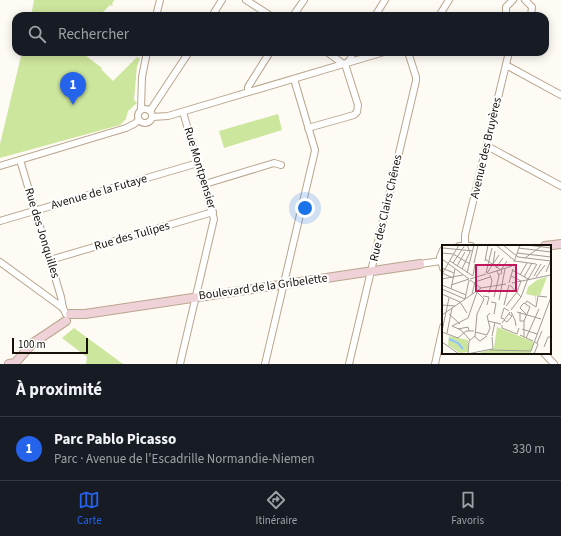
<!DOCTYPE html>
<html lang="fr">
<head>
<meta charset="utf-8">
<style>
  body { margin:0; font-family:"Source Sans 3",sans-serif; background:#242831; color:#f1f3f6 }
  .scale { position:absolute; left:12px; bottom:10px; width:76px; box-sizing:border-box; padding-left:4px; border:2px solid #161007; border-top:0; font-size:11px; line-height:14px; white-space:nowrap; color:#161007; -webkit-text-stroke:3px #fff; paint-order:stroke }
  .you { position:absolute; left:305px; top:208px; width:14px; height:14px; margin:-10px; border:3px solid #fff; border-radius:50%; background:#1a73e8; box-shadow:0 0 0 6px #1a73e833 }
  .badge { display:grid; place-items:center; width:26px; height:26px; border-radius:50%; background:#2563eb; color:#fff; font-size:13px; font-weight:700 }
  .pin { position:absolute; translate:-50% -33px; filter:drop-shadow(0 1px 2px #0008) }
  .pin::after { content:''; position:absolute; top:21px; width:14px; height:12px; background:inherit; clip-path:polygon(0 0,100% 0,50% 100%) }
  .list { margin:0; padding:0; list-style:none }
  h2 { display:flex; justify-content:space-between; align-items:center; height:52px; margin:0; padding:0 16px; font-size:17px }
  h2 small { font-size:13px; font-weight:400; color:#9ea1a6 }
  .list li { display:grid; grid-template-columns:26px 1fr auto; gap:12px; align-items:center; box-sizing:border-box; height:64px; padding:0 16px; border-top:1px solid #363941 }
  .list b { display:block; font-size:15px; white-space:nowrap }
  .list p { margin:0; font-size:13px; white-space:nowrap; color:#9ea1a6 }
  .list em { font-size:13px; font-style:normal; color:#9ea1a6 }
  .icon { flex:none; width:22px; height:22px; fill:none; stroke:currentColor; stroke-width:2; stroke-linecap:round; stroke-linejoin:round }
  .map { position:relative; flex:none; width:561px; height:364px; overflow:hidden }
  .search { position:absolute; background:#171b24; box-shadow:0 2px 10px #0003; left:12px; right:12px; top:12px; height:44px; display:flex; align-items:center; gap:10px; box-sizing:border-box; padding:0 14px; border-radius:12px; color:#9ea1a6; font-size:15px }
  .sheet { height:116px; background:#171b24 }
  nav { display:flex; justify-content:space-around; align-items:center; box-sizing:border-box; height:56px; border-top:1px solid #363941; background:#171b24; font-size:11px; color:#9ea1a6 }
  nav a { display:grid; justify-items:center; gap:2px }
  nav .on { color:#2563eb }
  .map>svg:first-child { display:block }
</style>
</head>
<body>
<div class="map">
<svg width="561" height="364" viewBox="0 0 561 364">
  <rect width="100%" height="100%" fill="#fefaf4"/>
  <g fill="#cde69d">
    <polygon points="34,0 115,0 112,3 113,5 112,6 110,5 103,12 104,16 31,16"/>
    <polygon points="22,52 88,52 86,56 102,68 101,69 113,81 137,57 140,59 137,66 134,100 137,103 128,111 126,119 120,125 0,158 0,144"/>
    <polygon points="278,114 282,130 224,148 219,131"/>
    <polygon points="74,328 123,364 86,364 87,357 62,338"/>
  </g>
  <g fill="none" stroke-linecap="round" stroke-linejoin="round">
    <defs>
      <g id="street">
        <polyline points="246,0 271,16"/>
        <polyline points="525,0 532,7 531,16"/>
        <polyline points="156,16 160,0"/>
        <polyline points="212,16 222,0"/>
        <polyline points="293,16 304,0"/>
        <polyline points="375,16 385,0"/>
        <polyline points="439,16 449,0"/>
        <polyline points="506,16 506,7 513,0"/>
        <polyline points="327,52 342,63 345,64"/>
        <polyline points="347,63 351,58 352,52"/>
        <polyline points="506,65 561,95"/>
        <polyline points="248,92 248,87 270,52"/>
        <circle cx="145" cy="116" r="7"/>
        <polyline points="141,109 142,77 147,52"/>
        <polyline points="150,111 189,52"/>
        <polyline points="152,117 168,116 384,52"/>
        <polyline points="308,128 354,115 357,112 358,105 345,64"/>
        <polyline points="487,146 561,186"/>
        <polyline points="20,160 61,297 63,308"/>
        <polyline points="0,166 126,128 134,124 139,120"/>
        <polyline points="205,184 274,163 281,165"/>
        <polyline points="0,221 198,163"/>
        <polyline points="465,245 465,235 509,52"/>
        <polyline points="459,246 471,246"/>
        <polyline points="443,250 440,257 443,268"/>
        <polyline points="50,260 213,212"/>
        <polyline points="0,262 63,308 66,314"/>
        <polyline points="420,264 441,261"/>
        <polyline points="544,353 554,364"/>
        <polyline points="180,364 214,219 183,112"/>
        <polyline points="265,364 314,155 315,150 294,79"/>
        <polyline points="349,364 416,81 416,77 408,52"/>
        <polyline points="435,364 443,327"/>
      </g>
      <g id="secondary">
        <polyline points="545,246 561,244"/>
        <polyline points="70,314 85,314 420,264"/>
        <polyline points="9,364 15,363 33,343 66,321"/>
      </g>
    </defs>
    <use href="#street" stroke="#b9a68e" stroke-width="8"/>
    <use href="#secondary" stroke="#b9a68e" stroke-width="10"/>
    <use href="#street" stroke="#fff" stroke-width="6"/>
    <use href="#secondary" stroke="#efd1d8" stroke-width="8"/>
  </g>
  <g text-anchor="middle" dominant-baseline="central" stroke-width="4" stroke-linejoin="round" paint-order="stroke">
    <g font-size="12" fill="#161007" stroke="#fff">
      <text transform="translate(486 148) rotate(-77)">Avenue des Bruyères</text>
      <text transform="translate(200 168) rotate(73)">Rue Montpensier</text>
      <text transform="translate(99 192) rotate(-16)">Avenue de la Futaye</text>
      <text transform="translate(386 208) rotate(-77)">Rue des Clairs Chênes</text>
      <text transform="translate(42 233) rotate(73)">Rue des Jonquilles</text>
      <text transform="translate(132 236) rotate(-16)">Rue des Tulipes</text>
      <text transform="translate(263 287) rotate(-8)">Boulevard de la Gribelette</text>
    </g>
  </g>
  <g transform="translate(442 245)">
    <rect width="109" height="109" fill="#fefaf4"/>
    <path d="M105,32L98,50L94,51L93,60V51L84,49L86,42L95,35ZM55,82L92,97L89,108L34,109L52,103ZM7,91L26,95V107L18,108L6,100Z" fill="#cde69d"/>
    <path fill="none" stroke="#8ec4fd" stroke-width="2" d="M7,94L16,98L21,104"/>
    <path fill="none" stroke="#a19c95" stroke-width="1" d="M54,0L73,16L94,19M61,0L76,12L109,16M85,0L109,3M1,3L31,6M76,3L109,7M0,8L11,9L28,19M75,8L109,12M83,13L101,0M0,14L27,34M43,14L59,25M8,16L31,31M43,16L46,0M72,17L78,0M11,18L23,0M32,18L36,0M51,19L53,6M15,21L23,7M0,23L12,28M54,23L61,13M20,24L28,7L25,0M70,25L88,35M104,27L109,15M0,28L11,33M25,28L32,0M44,28L50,3M45,28L57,10M0,29L17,0M45,29L70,21M56,30L60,28L59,25L65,16M78,30L85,18M31,31L33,19M92,31L99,19M82,32L90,18M94,32L103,20M0,34L21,30M28,34L44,29M28,35L39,43M67,38L71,24M70,38L109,30M0,40L24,50M9,40L27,34M68,40L79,52M39,43L64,39M0,44L23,54L27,35M9,44L13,24M35,47L42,54L35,69L33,92L38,96L45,91M47,48L50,36L48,30M0,49L18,57L25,68M30,49L33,37L48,32M41,51L47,52L45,60M52,52L57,31L55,26M57,55L63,24M49,57L54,58L52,69M83,59L85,56L94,62M0,60L13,61M62,60L67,40M80,60L82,58L88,62L82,76V92M80,60L78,63L84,69M64,61L75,47L79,36L69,31M94,62L96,51L105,52M69,65L79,52L85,36L95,19M69,67L73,75L74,81M75,67L99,74M78,67V76H82M7,69L18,79M0,70L39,43M62,74L59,73L62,63L67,66M62,75L65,77L70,71L67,69M46,76L59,79M60,78L68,67M60,80V83L75,89L77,83M10,81L26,73L35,47M10,81L19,85L28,95M16,84L26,82L27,86M80,84L95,89M0,86L7,53M0,87L16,93L24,86H32M33,87L45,90M5,88L10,63M45,90L48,83L45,71L48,68M78,90L91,96M50,91L53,77M50,92L51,104M84,93L97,64M0,97L17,109M95,98L100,86M102,102L106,92H109M48,105L89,106M89,106L109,52M25,109L50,104M26,109L27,96L33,91M92,109L96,99L93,97"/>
    <path fill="#c2185b" fill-opacity="0.15" stroke="#c2185b" stroke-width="2" d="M34,20H74V46H34Z"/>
    <rect width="109" height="109" fill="none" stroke="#161007" stroke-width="2"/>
  </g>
</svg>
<div class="scale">100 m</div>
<div class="you"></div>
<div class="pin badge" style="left:73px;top:105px">1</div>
<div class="search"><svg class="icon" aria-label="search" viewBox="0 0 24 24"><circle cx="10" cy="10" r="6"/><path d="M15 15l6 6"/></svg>Rechercher</div>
</div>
<section class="sheet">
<h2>À proximité<small></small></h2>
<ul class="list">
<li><span class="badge">1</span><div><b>Parc Pablo Picasso</b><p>Parc · Avenue de l'Escadrille Normandie-Niemen</p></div><em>330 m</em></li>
</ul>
</section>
<nav>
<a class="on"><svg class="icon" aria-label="map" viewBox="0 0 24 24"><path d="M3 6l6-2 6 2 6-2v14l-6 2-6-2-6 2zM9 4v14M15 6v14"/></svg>Carte</a>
<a><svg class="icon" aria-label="directions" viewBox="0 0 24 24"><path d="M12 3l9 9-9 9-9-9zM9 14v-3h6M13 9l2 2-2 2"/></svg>Itinéraire</a>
<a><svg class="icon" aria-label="saved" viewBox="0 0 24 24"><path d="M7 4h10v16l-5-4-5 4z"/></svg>Favoris</a>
</nav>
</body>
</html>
